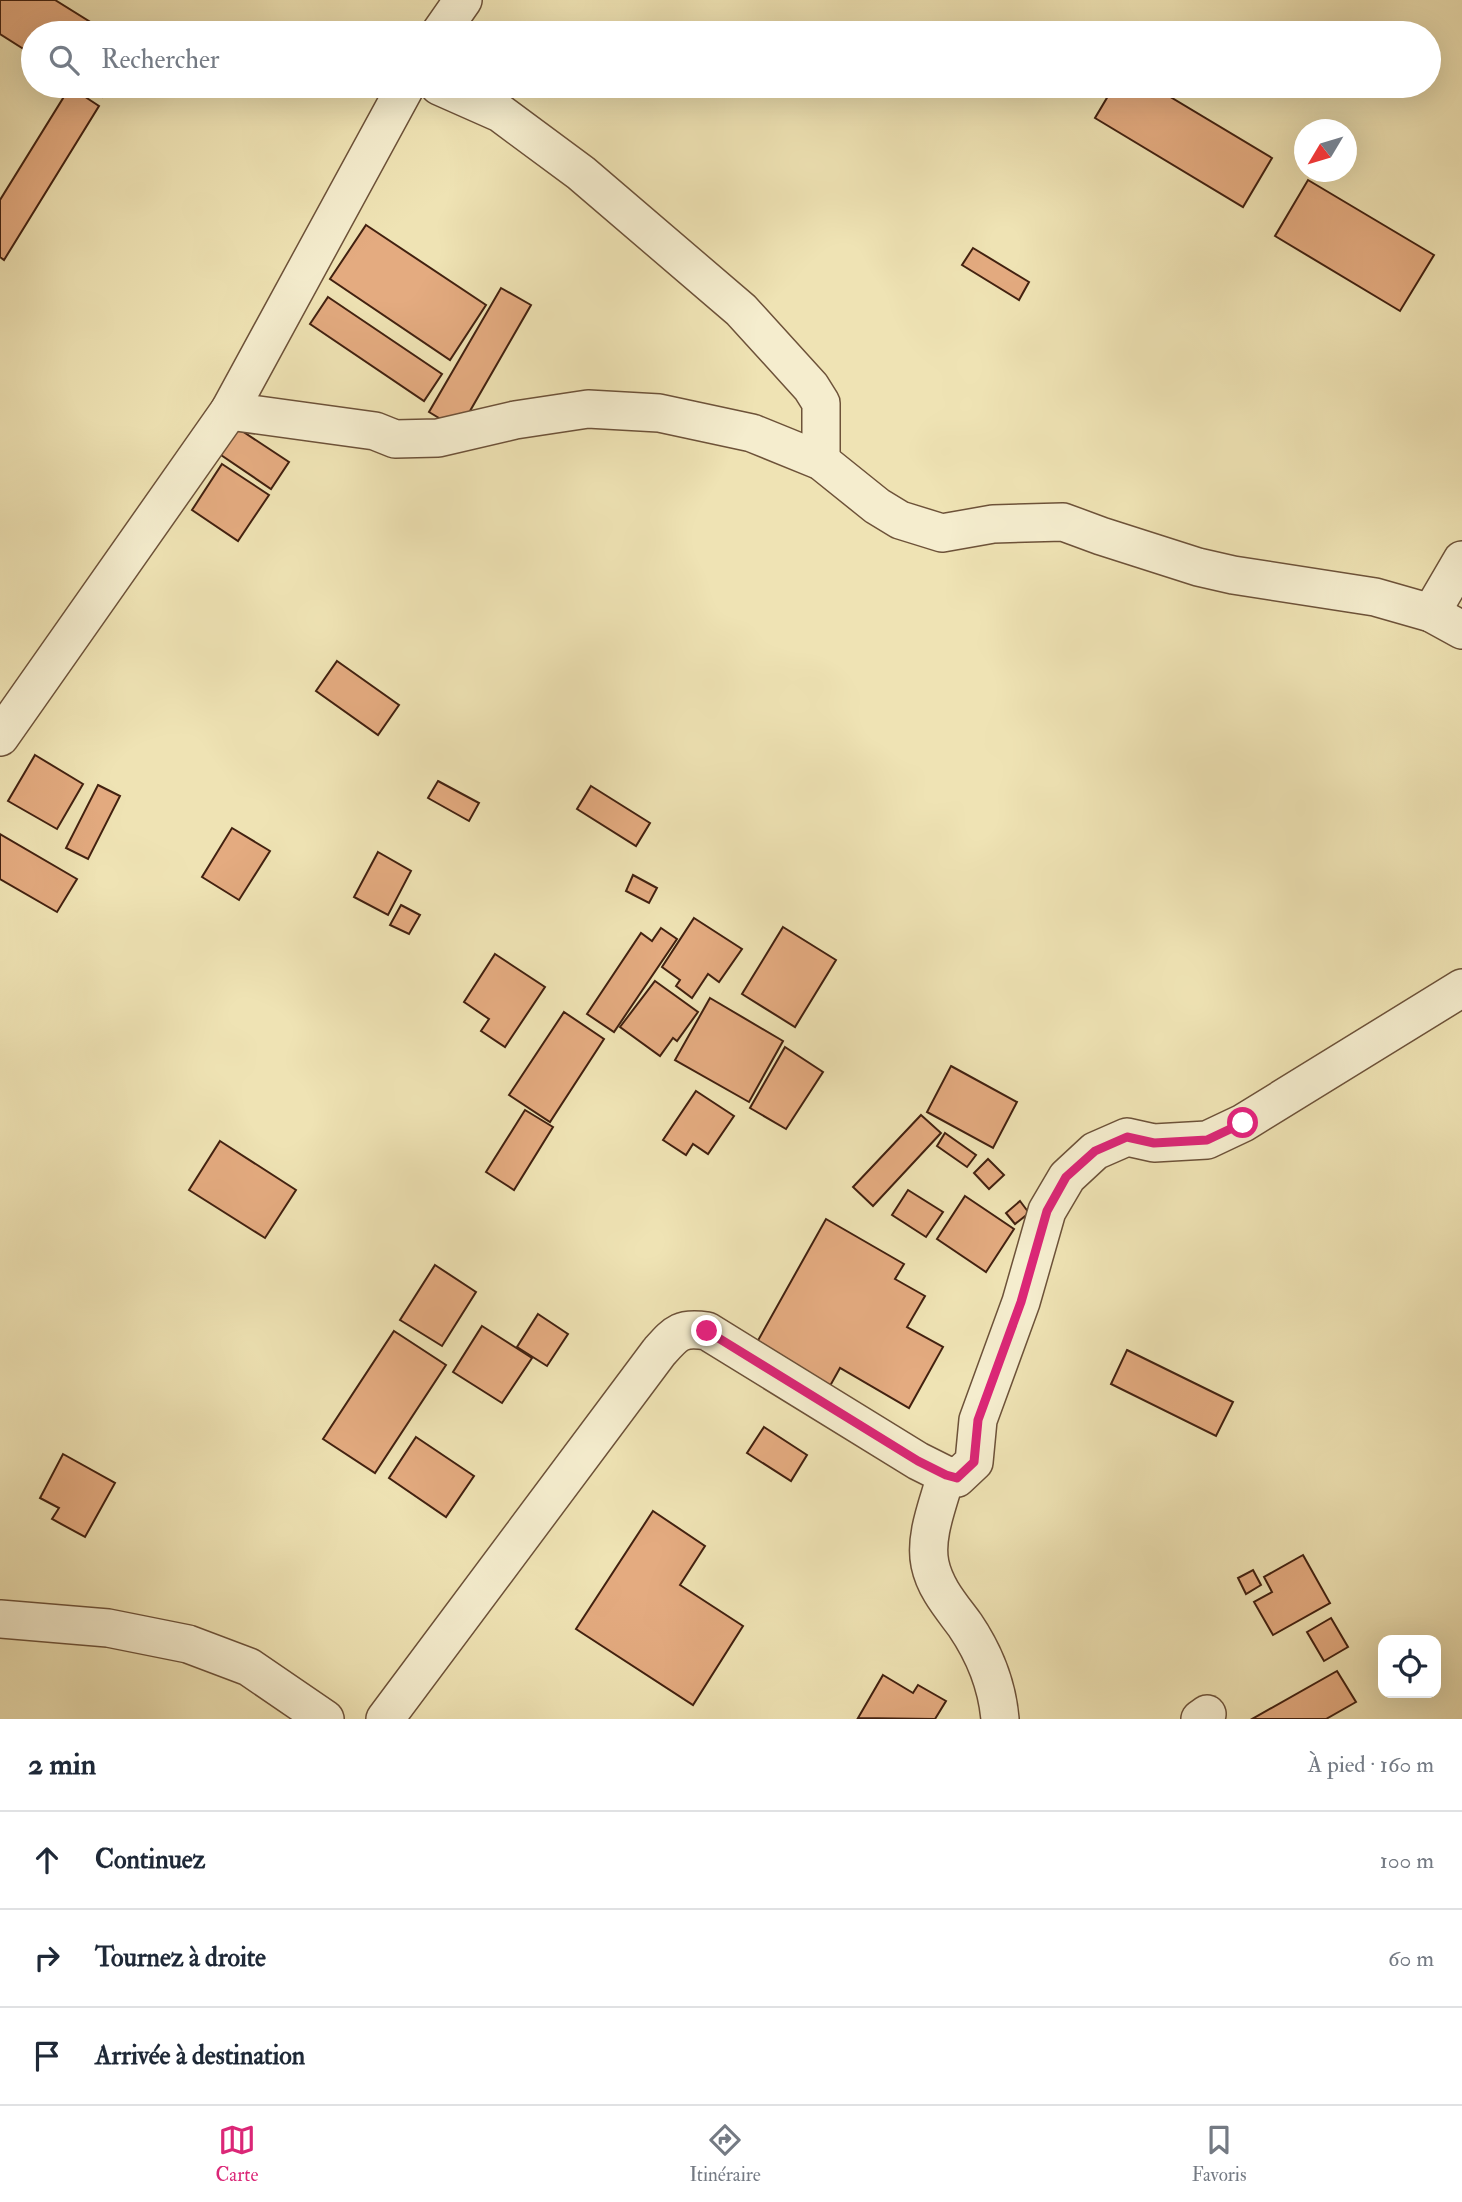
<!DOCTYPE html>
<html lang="fr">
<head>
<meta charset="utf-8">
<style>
  body { margin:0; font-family:"IM FELL Double Pica",serif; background:#f6f6f7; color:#1f2937 }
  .controls { position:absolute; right:21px; bottom:21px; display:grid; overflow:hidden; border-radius:14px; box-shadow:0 7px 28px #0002 }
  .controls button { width:63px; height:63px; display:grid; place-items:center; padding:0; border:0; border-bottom:2px solid #e0e1e3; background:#fff; color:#1f2937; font:35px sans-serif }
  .compass { position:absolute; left:1294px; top:119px; width:63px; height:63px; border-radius:50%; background:#fff; box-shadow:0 7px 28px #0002; rotate:232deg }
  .stop { position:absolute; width:21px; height:21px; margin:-16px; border:5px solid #db2777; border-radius:50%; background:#fff }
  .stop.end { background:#db2777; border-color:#fff; box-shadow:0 2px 7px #0008 }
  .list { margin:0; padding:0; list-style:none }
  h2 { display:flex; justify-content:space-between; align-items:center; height:91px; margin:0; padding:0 28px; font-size:30px }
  h2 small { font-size:23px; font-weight:400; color:#747a83 }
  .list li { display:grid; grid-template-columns:46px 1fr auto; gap:21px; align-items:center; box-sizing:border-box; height:98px; padding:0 28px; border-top:2px solid #e0e1e3 }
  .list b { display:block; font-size:26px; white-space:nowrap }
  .list em { font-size:23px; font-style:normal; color:#747a83 }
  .icon { flex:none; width:38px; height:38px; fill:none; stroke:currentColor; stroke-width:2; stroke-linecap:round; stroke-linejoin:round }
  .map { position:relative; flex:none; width:1462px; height:1719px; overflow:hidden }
  .search { position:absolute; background:#fff; box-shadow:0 7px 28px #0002; left:21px; right:21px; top:21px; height:77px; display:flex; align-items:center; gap:18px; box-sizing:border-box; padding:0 24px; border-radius:38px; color:#747a83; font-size:26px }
  .sheet { height:385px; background:#fff }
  nav { display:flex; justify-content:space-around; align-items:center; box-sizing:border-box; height:98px; border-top:2px solid #e0e1e3; background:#fff; font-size:19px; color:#747a83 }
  nav a { display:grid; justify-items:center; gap:4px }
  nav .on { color:#db2777 }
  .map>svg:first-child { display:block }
</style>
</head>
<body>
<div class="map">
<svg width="1462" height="1719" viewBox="0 0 1462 1719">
  <rect width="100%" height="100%" fill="#efe3b4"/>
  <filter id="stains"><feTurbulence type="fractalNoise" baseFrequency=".00286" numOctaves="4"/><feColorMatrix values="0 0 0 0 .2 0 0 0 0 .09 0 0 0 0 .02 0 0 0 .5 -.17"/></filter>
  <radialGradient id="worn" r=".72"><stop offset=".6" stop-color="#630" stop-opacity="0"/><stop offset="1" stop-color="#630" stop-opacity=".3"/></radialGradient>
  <g fill="#e4ab80" stroke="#422110" stroke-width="2">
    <polygon points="0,0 55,0 108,33 33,33 33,55 0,34"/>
    <polygon points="83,86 109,86 102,97"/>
    <polygon points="1114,86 1152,86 1272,158 1243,207 1095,118"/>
    <polygon points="70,87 99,106 4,260 0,257 0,200"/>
    <polygon points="1308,180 1434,255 1400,311 1275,236"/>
    <polygon points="366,225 486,305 450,360 330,279"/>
    <polygon points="973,248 1029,282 1019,300 962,265"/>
    <polygon points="501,288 531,305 459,430 429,412"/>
    <polygon points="328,297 442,374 424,401 310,324"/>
    <polygon points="236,427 289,462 271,489 218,453"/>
    <polygon points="222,464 269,495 238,541 192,510"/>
    <polygon points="337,661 399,705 378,735 316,691"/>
    <polygon points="35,755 83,784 57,829 8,801"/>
    <polygon points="438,781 479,803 469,821 428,798"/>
    <polygon points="98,785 120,796 88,859 66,848"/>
    <polygon points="591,786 650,823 636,846 577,809"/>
    <polygon points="232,828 270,851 239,900 202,877"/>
    <polygon points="0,834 77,879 57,912 0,879"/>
    <polygon points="378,852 411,871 388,915 354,897"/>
    <polygon points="633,875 657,888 649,903 626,891"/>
    <polygon points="401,905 420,915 409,934 390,925"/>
    <polygon points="694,918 742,949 719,982 708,974 692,998 676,986 680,980 662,967"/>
    <polygon points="783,927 836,960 795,1027 742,994"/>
    <polygon points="661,928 677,939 614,1032 587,1014 641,933 652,941"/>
    <polygon points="495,954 545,987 505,1047 481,1031 489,1019 464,1002"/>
    <polygon points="655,981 698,1012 677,1041 673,1038 660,1056 620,1027"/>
    <polygon points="710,998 783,1041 749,1102 675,1060"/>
    <polygon points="564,1012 604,1039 550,1122 509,1095"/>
    <polygon points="785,1047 823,1072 786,1129 750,1108"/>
    <polygon points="951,1066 1017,1102 993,1148 927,1112"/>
    <polygon points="696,1091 734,1116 708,1154 693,1144 686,1155 663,1140"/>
    <polygon points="525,1110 553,1127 514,1190 486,1172"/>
    <polygon points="921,1115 941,1133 873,1206 853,1187"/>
    <polygon points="945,1133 976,1155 967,1167 937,1146"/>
    <polygon points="220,1141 296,1190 265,1238 189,1190"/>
    <polygon points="988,1159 1004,1175 989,1189 974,1173"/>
    <polygon points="908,1190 943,1212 926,1237 892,1215"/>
    <polygon points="965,1196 1014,1229 986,1272 937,1239"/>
    <polygon points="1020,1201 1029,1213 1015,1224 1006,1213"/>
    <polygon points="826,1219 904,1264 895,1279 925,1296 907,1327 943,1347 909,1408 840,1368 830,1386 756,1344"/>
    <polygon points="435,1265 476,1292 442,1346 400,1320"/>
    <polygon points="538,1314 568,1334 547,1366 517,1347"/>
    <polygon points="482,1326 532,1358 502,1403 453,1372"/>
    <polygon points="394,1331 446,1365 375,1473 323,1439"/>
    <polygon points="1127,1350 1233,1402 1216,1436 1111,1384"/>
    <polygon points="764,1427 807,1455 791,1481 747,1453"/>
    <polygon points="416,1437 474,1476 446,1517 389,1478"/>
    <polygon points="63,1454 115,1483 85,1537 52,1519 59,1508 40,1498"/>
    <polygon points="653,1511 705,1546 680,1585 743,1626 693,1705 576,1629"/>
    <polygon points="1303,1555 1330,1603 1273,1635 1254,1602 1272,1592 1264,1577"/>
    <polygon points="1253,1570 1261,1585 1246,1594 1238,1578"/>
    <polygon points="1331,1618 1348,1647 1324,1661 1307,1632"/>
    <polygon points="1337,1671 1356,1702 1326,1719 1252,1719"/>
    <polygon points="883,1675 913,1693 918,1685 946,1701 935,1719 858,1718"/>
  </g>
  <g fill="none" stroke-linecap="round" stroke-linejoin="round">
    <defs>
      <g id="street">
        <polyline points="440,33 463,0"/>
        <polyline points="439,86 500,113 581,173 741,310 811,387 821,403 821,461"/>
        <polyline points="229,411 375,431 395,439 438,438 515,420 588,409 659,413 752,433 821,461 877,506 900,520 942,533 993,524 1063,522 1101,536 1198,567 1233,575 1375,597 1431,613 1462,630"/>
        <polyline points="1431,613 1462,560"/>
        <polyline points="0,737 229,411 406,86"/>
        <path d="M946,1475C939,1502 924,1536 930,1564C935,1588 951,1606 965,1625C984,1653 997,1685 1000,1719"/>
        <polyline points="0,1619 108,1628 188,1644 249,1667 325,1719"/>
        <path d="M385,1719L659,1352C676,1333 680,1327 707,1331L918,1461L946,1475L957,1478L974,1462L978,1420L1021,1302L1047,1211L1067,1177L1095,1151L1127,1137L1154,1143L1207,1140L1243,1123L1462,988"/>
        <polyline points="1200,1719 1207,1714"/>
      </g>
    </defs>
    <use href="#street" stroke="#6d5239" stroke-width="40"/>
    <use href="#street" stroke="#f5edce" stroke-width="37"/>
  </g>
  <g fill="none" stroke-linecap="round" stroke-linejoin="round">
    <polyline stroke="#db2777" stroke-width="9" points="707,1331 918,1461 946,1475 957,1478 974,1462 978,1420 1021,1302 1047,1211 1066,1177 1095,1151 1127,1137 1154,1143 1207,1140 1243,1123"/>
  </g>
  <rect width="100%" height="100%" filter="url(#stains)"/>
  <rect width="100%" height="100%" fill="url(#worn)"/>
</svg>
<div class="controls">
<button><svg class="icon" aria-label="locate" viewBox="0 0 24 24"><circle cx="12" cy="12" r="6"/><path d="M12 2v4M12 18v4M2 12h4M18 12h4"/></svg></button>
</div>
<svg class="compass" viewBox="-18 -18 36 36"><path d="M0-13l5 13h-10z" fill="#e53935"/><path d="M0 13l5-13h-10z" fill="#747a83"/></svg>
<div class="stop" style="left:1243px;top:1123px"></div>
<div class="stop end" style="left:707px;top:1331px"></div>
<div class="search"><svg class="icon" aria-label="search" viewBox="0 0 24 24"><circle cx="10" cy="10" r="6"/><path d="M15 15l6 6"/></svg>Rechercher</div>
</div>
<section class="sheet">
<h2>2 min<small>À pied · 160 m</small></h2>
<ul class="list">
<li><svg class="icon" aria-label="ahead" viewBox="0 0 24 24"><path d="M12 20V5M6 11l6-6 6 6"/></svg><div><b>Continuez</b></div><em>100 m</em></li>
<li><svg class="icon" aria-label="right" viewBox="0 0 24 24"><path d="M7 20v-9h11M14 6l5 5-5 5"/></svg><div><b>Tournez à droite</b></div><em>60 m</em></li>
<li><svg class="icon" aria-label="arrive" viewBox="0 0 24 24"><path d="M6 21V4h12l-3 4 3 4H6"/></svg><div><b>Arrivée à destination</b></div></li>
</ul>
</section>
<nav>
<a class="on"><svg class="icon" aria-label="map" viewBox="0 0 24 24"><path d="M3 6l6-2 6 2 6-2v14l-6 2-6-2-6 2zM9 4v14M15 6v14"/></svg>Carte</a>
<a><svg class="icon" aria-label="directions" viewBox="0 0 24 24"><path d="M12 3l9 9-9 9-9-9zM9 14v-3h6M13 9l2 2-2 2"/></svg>Itinéraire</a>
<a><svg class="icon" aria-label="saved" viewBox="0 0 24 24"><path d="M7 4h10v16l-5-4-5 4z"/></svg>Favoris</a>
</nav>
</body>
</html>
